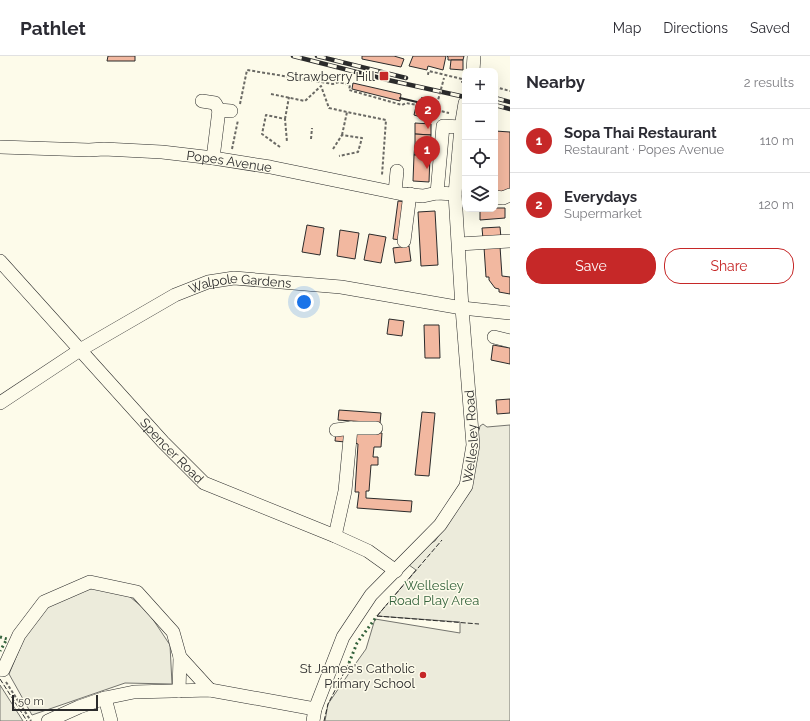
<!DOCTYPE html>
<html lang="en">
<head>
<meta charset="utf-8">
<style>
  body { margin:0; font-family:Raleway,sans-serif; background:#f7f7f7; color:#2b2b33 }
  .controls { position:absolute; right:12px; top:12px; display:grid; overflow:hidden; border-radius:8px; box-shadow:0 4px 16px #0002 }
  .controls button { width:36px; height:36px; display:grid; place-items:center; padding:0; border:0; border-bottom:1px solid #e1e1e2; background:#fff; color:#2b2b33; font:20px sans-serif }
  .scale { position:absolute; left:12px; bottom:10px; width:86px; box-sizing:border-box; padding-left:4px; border:2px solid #2b2b2b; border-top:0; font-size:11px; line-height:14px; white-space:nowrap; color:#2b2b2b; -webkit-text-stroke:3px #fdfbea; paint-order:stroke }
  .you { position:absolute; left:304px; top:246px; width:14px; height:14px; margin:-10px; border:3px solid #fff; border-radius:50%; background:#1a73e8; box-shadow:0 0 0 6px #1a73e833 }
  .badge { display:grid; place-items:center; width:26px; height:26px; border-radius:50%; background:#c62828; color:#fff; font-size:13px; font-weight:700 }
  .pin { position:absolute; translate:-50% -33px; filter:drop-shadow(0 1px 2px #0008) }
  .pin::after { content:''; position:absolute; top:21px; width:14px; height:12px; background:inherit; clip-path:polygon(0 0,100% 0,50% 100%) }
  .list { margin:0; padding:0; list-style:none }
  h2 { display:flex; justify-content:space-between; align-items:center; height:52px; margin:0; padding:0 16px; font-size:17px }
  h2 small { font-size:13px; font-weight:400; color:#7c7c81 }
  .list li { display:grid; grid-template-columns:26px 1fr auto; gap:12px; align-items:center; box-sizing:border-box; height:64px; padding:0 16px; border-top:1px solid #e1e1e2 }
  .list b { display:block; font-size:15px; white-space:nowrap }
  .list p { margin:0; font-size:13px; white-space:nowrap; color:#7c7c81 }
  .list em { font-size:13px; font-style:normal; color:#7c7c81 }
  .actions { display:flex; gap:8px; padding:12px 16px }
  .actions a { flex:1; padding:9px 0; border:1px solid #c62828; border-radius:16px; text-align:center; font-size:14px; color:#c62828 }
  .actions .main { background:#c62828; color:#fff }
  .icon { flex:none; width:22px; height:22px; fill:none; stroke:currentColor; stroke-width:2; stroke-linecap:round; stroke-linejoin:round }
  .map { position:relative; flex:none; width:510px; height:665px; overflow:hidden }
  header { display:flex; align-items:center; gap:24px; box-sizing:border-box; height:56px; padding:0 20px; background:#fff; border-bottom:1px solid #e1e1e2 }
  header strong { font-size:19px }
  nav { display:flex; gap:22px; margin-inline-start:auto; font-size:14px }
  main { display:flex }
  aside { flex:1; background:#fff }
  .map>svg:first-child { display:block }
</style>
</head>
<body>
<header>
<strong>Pathlet</strong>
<nav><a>Map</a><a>Directions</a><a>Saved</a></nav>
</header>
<main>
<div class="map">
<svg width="510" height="665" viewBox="0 0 510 665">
  <rect width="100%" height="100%" fill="#fdfbea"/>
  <g fill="#ecebdb" stroke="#74746e">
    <polygon points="483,368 487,371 510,369 510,665 325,665 328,648 356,607 366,593 375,563 460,577 460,566 377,560 416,514 409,509 422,492 435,485 469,434 477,381 480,370"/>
    <polygon points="89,531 129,540 148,556 170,589 172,628 125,627 32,659 9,618 27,575 50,548"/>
    <polygon points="0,629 23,665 0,665"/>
  </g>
  <g fill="#f2b8a0" stroke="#2b2b2b">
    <polygon points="108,0 135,0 135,5 107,5"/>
    <polygon points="362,0 394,0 404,3 401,11 362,3"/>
    <polygon points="413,0 446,0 443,14 428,10 427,14 409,10"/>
    <polygon points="447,0 464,0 463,4 448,4 448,1"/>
    <polygon points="451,4 463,4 463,14 450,13"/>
    <polygon points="353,27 401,38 400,45 352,33"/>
    <polygon points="417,46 432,50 431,64 414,59"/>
    <polygon points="415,67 431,68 431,79 415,78"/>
    <polygon points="495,75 510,76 510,137 495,137"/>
    <polygon points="415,78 431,79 430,89 415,88"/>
    <polygon points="415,88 430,89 430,99 414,99"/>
    <polygon points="414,99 430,99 429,126 413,125"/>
    <polygon points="398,145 407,146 401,184 393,183"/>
    <polygon points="495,152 505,152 505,162 480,164 480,153"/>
    <polygon points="435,155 438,209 421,210 418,156"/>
    <polygon points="307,169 324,172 320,199 302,196"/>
    <polygon points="500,171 501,182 483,183 482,172"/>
    <polygon points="340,174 359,177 355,203 337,200"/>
    <polygon points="369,178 386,181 381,207 364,204"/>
    <polygon points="409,190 411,205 395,207 393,192"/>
    <polygon points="500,190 502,220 510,221 510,238 499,236 499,233 495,232 489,224 489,221 486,221 484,191"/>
    <polygon points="389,263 404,265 402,280 387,278"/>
    <polygon points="424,269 439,269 440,302 425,302"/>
    <polygon points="493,289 510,292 510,308 491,304"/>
    <polygon points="510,343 510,357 497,358 496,344"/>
    <polygon points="339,354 381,357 380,367 338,364"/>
    <polygon points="422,356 435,357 429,420 415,419"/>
    <polygon points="356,375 382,377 381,391 374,391 373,401 378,401 378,409 371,409 369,435 366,435 366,442 412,445 411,456 357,452 359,436 355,436 358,388 355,387"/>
    <polygon points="336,376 346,377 345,386 335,385"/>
  </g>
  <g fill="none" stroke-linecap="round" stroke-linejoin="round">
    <defs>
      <g id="minor">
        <polyline points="473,15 474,0"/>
        <polyline points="202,45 215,47 219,54 231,55"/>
        <path id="s1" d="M0,91L89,94L104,93L162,96L213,102L270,111L402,138L423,140L437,137L455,138"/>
        <polyline points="213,102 219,54"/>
        <polyline points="395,136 397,115"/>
        <polyline points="437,137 443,70 461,71"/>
        <polyline points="495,141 503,142 510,139"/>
        <polyline points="404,185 410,138"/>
        <polyline points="459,188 510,185"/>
        <path id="s2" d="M0,205L163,386L204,427L335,480L368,495L396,515"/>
        <polyline points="494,281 510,285"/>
        <path id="s3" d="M0,347L80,294L175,239L208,226L234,222L341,231L462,252L510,257"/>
        <polyline points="336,374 351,372 376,372"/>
        <polyline points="335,480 345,435 351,372"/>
        <polyline points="3,614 19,579 44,546 90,526 137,536 173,576 180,601 210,634"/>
        <polyline points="179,635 180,601"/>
        <polyline points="105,642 111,665"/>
        <polyline points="48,665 79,651 105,642 134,636 210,634 315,653"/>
        <path id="s4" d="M313,665L315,653L343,581L371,539L440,469L466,430L473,389L462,252L455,138L461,71L465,47"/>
      </g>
    </defs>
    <use href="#minor" stroke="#2b2b2b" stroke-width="14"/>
    <g stroke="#6a6964" stroke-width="2" stroke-dasharray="3 2" stroke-linecap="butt">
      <polyline points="429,18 428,18 429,15 462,23 462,26 465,26"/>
      <polyline points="495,31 510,35"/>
      <polyline points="271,38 305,45 321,30 329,52 347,56"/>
      <polyline points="422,47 422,41"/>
      <polyline points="240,48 247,14 333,28 339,26 350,29 349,34 402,49 406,47 417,49"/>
      <polyline points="432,53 449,57"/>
      <polyline points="285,63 289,41"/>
      <polyline points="342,79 347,56 386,64 382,119"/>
      <polyline points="311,83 312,72"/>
      <polyline points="280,91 262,78 266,59 285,63 287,86"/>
      <polyline points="232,93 238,64"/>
      <polyline points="333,93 342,79 362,82 358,96 339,100"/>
      <polyline points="6,626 31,665"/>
    </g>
    <use href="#minor" stroke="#fdfbea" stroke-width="13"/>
    <defs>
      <g id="rail">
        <polyline points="293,0 388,24 465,41"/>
        <polyline points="317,0 406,22"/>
        <polyline points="495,42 510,46"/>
        <polyline points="495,49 510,53"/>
      </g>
    </defs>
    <use href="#rail" stroke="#2b2b2b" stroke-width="4.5"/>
    <use href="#rail" stroke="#fdfbea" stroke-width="3" stroke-dasharray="9" stroke-linecap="butt"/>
    <polyline stroke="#6a6964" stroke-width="2" stroke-dasharray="3 2" stroke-linecap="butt" points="437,48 444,22"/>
    <g stroke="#34623c" stroke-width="3" stroke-dasharray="2 3" stroke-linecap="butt">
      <polyline points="0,581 7,583 0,595"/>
      <polyline points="349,607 357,587 377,560"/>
    </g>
    <g stroke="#2b2b2b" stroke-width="1" stroke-dasharray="5 2" stroke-linecap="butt">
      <polyline points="377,560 479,568"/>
      <polyline points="377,560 442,484"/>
      <polyline points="0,623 27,665"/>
      <polyline points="324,665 328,648 349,607"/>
    </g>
    <polyline stroke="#2b2b2b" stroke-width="2" points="400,42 417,46"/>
  </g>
  <g fill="#c62828" stroke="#fdfbea" stroke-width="1.5">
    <rect x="379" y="15" width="10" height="10" rx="2"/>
    <circle cx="423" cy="619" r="4"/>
  </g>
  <g text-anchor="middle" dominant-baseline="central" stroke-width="3" stroke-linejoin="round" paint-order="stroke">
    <g font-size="13" fill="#2b2b2b" stroke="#fdfbea" text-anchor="end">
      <text x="375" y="20">Strawberry Hill</text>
      <text x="415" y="612">St James's Catholic<tspan x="415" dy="15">Primary School</tspan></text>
    </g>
    <g font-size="13" fill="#2b2b2b" stroke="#fdfbea">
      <text stroke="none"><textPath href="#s1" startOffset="230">Popes Avenue</textPath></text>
      <text stroke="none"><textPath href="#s3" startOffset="273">Walpole Gardens</textPath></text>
      <text stroke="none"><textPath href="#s4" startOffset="335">Wellesley Road</textPath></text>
      <text stroke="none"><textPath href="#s2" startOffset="256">Spencer Road</textPath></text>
    </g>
    <g font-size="13" fill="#34623c" stroke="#fdfbea">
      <text x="434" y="529">Wellesley<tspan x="434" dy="15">Road Play Area</tspan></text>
    </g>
  </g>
</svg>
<div class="controls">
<button>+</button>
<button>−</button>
<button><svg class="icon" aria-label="locate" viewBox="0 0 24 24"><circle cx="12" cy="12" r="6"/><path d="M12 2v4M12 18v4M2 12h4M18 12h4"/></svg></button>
<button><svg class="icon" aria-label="layers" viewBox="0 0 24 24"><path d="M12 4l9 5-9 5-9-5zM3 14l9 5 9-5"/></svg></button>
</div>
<div class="scale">50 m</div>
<div class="you"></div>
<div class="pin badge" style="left:427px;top:113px">1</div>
<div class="pin badge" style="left:428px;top:73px">2</div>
</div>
<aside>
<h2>Nearby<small>2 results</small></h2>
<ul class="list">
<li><span class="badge">1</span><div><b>Sopa Thai Restaurant</b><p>Restaurant · Popes Avenue</p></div><em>110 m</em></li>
<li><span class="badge">2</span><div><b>Everydays</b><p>Supermarket</p></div><em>120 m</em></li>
</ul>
<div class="actions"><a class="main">Save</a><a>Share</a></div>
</aside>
</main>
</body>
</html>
